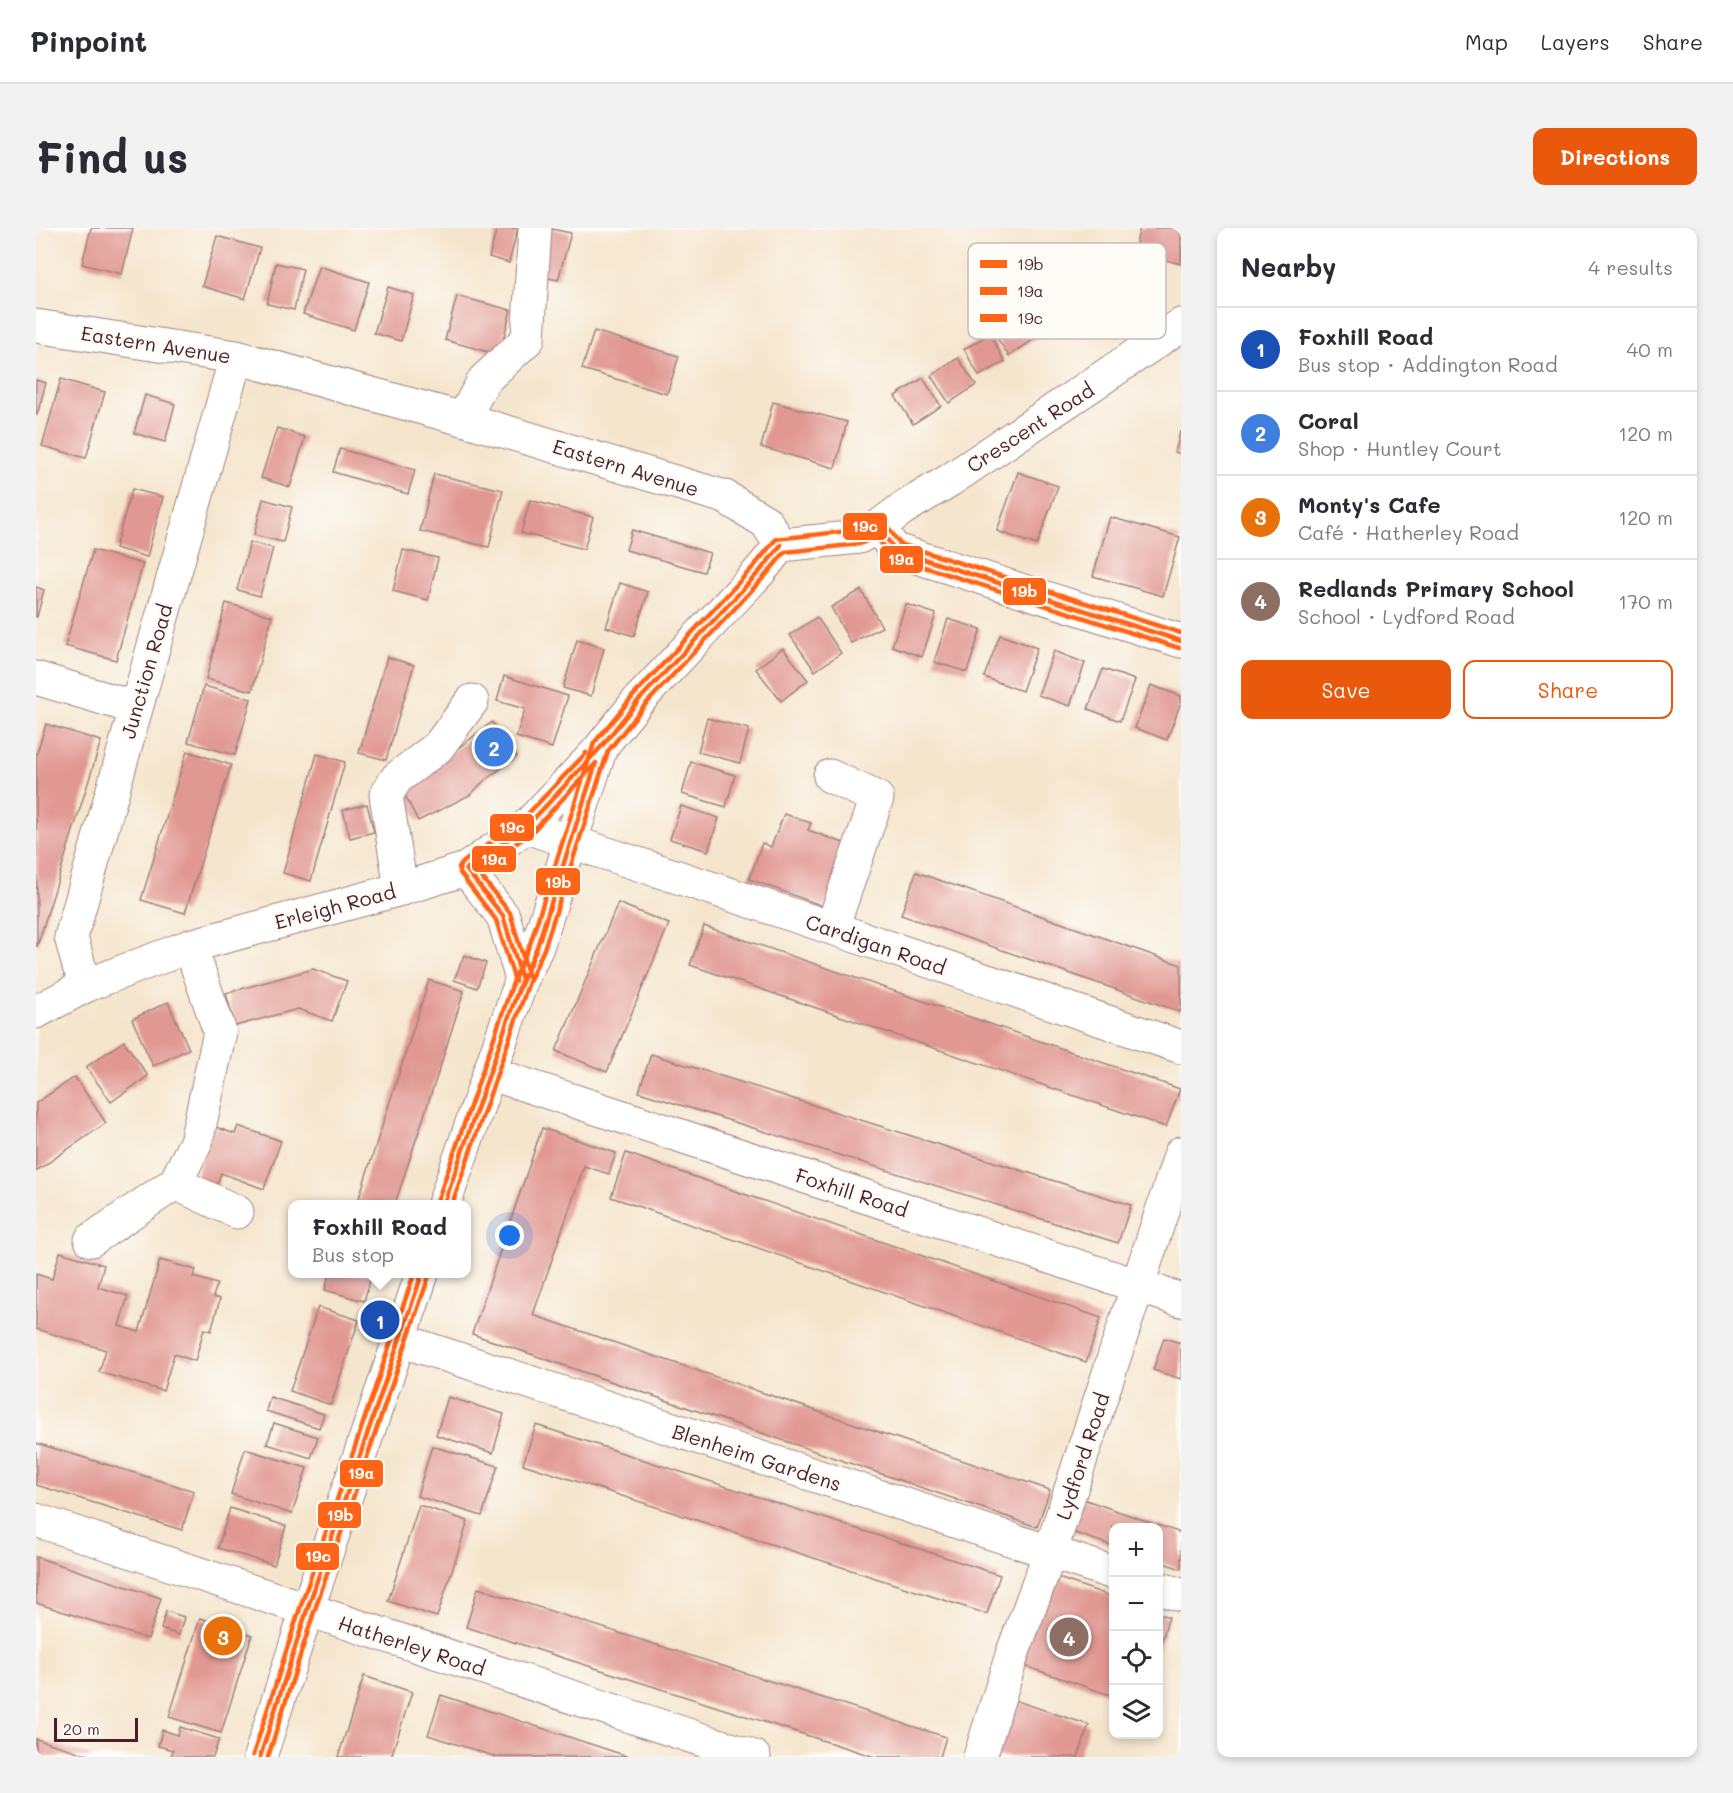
<!DOCTYPE html>
<html lang="en">
<head>
<meta charset="utf-8">
<style>
  body { margin:0; font-family:Mali,sans-serif; background:#f2f2f3; color:#2b2b33 }
  .controls { position:absolute; right:18px; bottom:18px; display:grid; overflow:hidden; border-radius:12px; box-shadow:0 3px 9px #0003 }
  .controls button { width:54px; height:54px; display:grid; place-items:center; padding:0; border:0; border-bottom:2px solid #e1e1e2; background:#fff; color:#2b2b33; font:30px sans-serif }
  .scale { position:absolute; left:18px; bottom:15px; width:84px; box-sizing:border-box; padding-left:6px; border:3px solid #4a1f2b; border-top:0; font-size:16px; line-height:21px; white-space:nowrap; color:#4a1f2b; -webkit-text-stroke:4px #fdfcf7; paint-order:stroke }
  .you { position:absolute; left:474px; top:1008px; width:21px; height:21px; margin:-15px; border:4px solid #fff; border-radius:50%; background:#1a73e8; box-shadow:0 0 0 9px #1a73e833 }
  .badge { display:grid; place-items:center; width:39px; height:39px; border-radius:50%; background:#ea580c; color:#fff; font-size:20px; font-weight:700 }
  .pin { position:absolute; translate:-50% -50%; border:3px solid #fff; box-shadow:0 2px 6px #0006 }
  .popup { position:absolute; left:252px; top:972px; width:183px; height:78px; box-sizing:border-box; display:grid; place-content:center; border-radius:12px; background:#fff; filter:drop-shadow(0 2px 4px #0005); font-size:20px; white-space:nowrap; color:#7c7c81 }
  .popup b { font-size:22px; color:#2b2b33 }
  .popup::after { content:''; position:absolute; left:50%; top:100%; margin-left:-12px; border:12px solid transparent; border-top-color:#fff }
  .list { margin:0; padding:0; list-style:none }
  h2 { display:flex; justify-content:space-between; align-items:center; height:78px; margin:0; padding:0 24px; font-size:26px }
  h2 small { font-size:20px; font-weight:400; color:#7c7c81 }
  .list li { display:grid; grid-template-columns:39px 1fr auto; gap:18px; align-items:center; box-sizing:border-box; height:84px; padding:0 24px; border-top:2px solid #e1e1e2 }
  .list b { display:block; font-size:22px; white-space:nowrap }
  .list p { margin:0; font-size:20px; white-space:nowrap; color:#7c7c81 }
  .list em { font-size:20px; font-style:normal; color:#7c7c81 }
  .actions { display:flex; gap:12px; padding:18px 24px }
  .actions a { flex:1; padding:14px 0; border:2px solid #ea580c; border-radius:12px; text-align:center; font-size:21px; color:#ea580c }
  .actions .main { background:#ea580c; color:#fff }
  .icon { flex:none; width:33px; height:33px; fill:none; stroke:currentColor; stroke-width:2; stroke-linecap:round; stroke-linejoin:round }
  .map { position:relative; flex:none; width:1145px; height:1529px; overflow:hidden; border-radius:12px }
  header { display:flex; align-items:center; gap:36px; box-sizing:border-box; height:84px; padding:0 30px; background:#fff; border-bottom:2px solid #e1e1e2 }
  header strong { font-size:28px }
  nav { display:flex; gap:33px; margin-inline-start:auto; font-size:21px }
  .intro { display:flex; align-items:center; justify-content:space-between; box-sizing:border-box; height:144px; padding:0 36px }
  h1 { margin:0; font-size:42px }
  .button { padding:15px 27px; border-radius:12px; background:#ea580c; color:#fff; font-size:21px; font-weight:700 }
  main { display:flex; gap:36px; padding:0 36px }
  aside { flex:1; background:#fff; border-radius:12px; box-shadow:0 3px 9px #0003 }
  .map>svg:first-child { display:block }
</style>
</head>
<body>
<header>
<strong>Pinpoint</strong>
<nav><a>Map</a><a>Layers</a><a>Share</a></nav>
</header>
<div class="intro"><h1>Find us</h1><a class="button">Directions</a></div>
<main>
<div class="map">
<svg width="1145" height="1529" viewBox="0 0 1145 1529">
  <rect width="100%" height="100%" fill="#fdfcf7"/>
  <filter id="ink" filterUnits="userSpaceOnUse"><feTurbulence type="fractalNoise" baseFrequency=".0167" numOctaves="2"/><feDisplacementMap in="SourceGraphic" scale="12" xChannelSelector="R" yChannelSelector="G"/><feConvolveMatrix kernelMatrix="1 2 1 2 8 2 1 2 1" color-interpolation-filters="sRGB"/></filter>
  <filter id="wash" filterUnits="userSpaceOnUse"><feTurbulence type="fractalNoise" baseFrequency=".008" numOctaves="4" result="noise"/><feDisplacementMap in="SourceGraphic" scale="24" xChannelSelector="R" yChannelSelector="G"/><feGaussianBlur stdDeviation="1.35" result="paint"/><feColorMatrix in="noise" values="0 0 0 0 0 0 0 0 0 0 0 0 0 0 0 0 0 1.4 0 .05"/><feComposite in="paint" operator="in"/></filter>
  <g filter="url(#wash)">
    <rect width="100%" height="100%" fill="#f5e5cd"/>
    <g id="blocks">
      <g fill="#e19792">
        <polygon points="55,0 97,0 86,46 46,36"/>
        <polygon points="461,0 482,0 473,35 453,29"/>
        <polygon points="1104,0 1145,0 1145,36 1098,24"/>
        <polygon points="516,1 535,5 522,52 504,48"/>
        <polygon points="181,8 224,20 209,71 166,58"/>
        <polygon points="1074,24 1100,67 1049,97 1024,54"/>
        <polygon points="240,35 267,41 258,82 231,76"/>
        <polygon points="283,38 333,54 318,102 267,86"/>
        <polygon points="352,59 378,67 365,113 338,105"/>
        <polygon points="1005,66 1024,94 973,128 954,100"/>
        <polygon points="421,68 475,82 463,127 409,112"/>
        <polygon points="558,103 643,128 631,166 546,141"/>
        <polygon points="954,106 969,134 943,148 928,121"/>
        <polygon points="922,130 940,157 913,175 895,148"/>
        <polygon points="887,150 905,178 877,196 859,168"/>
        <polygon points="25,151 69,164 50,230 6,218"/>
        <polygon points="0,152 10,155 1,187 0,186"/>
        <polygon points="109,167 139,176 129,214 98,205"/>
        <polygon points="737,174 811,194 799,240 725,219"/>
        <polygon points="241,200 269,209 254,259 225,250"/>
        <polygon points="1144,204 1145,204 1145,226 1139,224"/>
        <polygon points="304,221 379,242 372,266 297,244"/>
        <polygon points="982,244 1022,258 1001,317 961,303"/>
        <polygon points="398,246 467,262 453,319 384,303"/>
        <polygon points="96,261 127,269 111,329 79,320"/>
        <polygon points="227,271 256,279 247,314 218,307"/>
        <polygon points="494,272 557,289 548,321 485,305"/>
        <polygon points="1074,289 1144,309 1127,368 1057,348"/>
        <polygon points="596,302 674,325 668,344 590,322"/>
        <polygon points="214,314 237,320 224,368 201,362"/>
        <polygon points="57,322 107,336 80,432 29,418"/>
        <polygon points="367,322 402,330 392,372 357,363"/>
        <polygon points="584,355 612,364 598,408 570,399"/>
        <polygon points="0,359 8,362 1,389 0,389"/>
        <polygon points="825,362 846,399 815,415 795,379"/>
        <polygon points="190,375 236,388 216,463 170,451"/>
        <polygon points="870,376 900,386 886,429 856,418"/>
        <polygon points="781,389 805,425 779,443 754,407"/>
        <polygon points="912,391 945,401 931,444 898,434"/>
        <polygon points="964,407 1001,420 986,463 948,449"/>
        <polygon points="541,412 568,420 555,468 527,460"/>
        <polygon points="747,420 772,452 745,473 720,441"/>
        <polygon points="1018,423 1049,435 1034,478 1002,467"/>
        <polygon points="351,429 378,437 350,532 323,525"/>
        <polygon points="1067,441 1099,452 1084,493 1052,481"/>
        <polygon points="468,448 532,468 516,520 480,509 489,481 461,473"/>
        <polygon points="1115,457 1145,468 1145,474 1131,512 1099,500"/>
        <polygon points="168,458 215,471 199,527 152,514"/>
        <polygon points="671,490 713,501 704,535 662,524"/>
        <polygon points="456,494 481,528 448,553 434,567 382,593 363,555 399,538"/>
        <polygon points="10,496 65,513 1,719 0,528"/>
        <polygon points="151,523 195,537 149,685 105,672"/>
        <polygon points="281,526 309,534 275,653 247,645"/>
        <polygon points="655,534 699,547 690,579 646,566"/>
        <polygon points="331,576 338,604 314,610 307,582"/>
        <polygon points="645,578 683,590 672,623 634,611"/>
        <polygon points="748,586 775,595 772,602 813,617 790,679 713,651 726,615 735,619"/>
        <polygon points="880,644 1145,737 1145,784 865,687"/>
        <polygon points="582,675 633,696 571,844 520,823"/>
        <polygon points="668,698 1144,861 1130,899 654,737"/>
        <polygon points="428,727 450,735 441,760 418,752"/>
        <polygon points="277,741 311,753 296,793 262,781 199,798 190,765"/>
        <polygon points="393,752 428,763 403,842 359,976 321,976"/>
        <polygon points="132,774 153,821 117,838 96,791"/>
        <polygon points="88,813 112,848 75,874 50,839"/>
        <polygon points="615,826 1095,977 1082,1015 603,864"/>
        <polygon points="39,849 70,895 0,943 0,875"/>
        <polygon points="177,898 199,906 202,898 245,913 228,961 185,945 181,958 159,950"/>
        <polygon points="506,900 580,925 573,946 548,938 497,1087 1014,1262 1001,1299 436,1106"/>
        <polygon points="590,925 1065,1090 1050,1134 575,969"/>
        <polygon points="24,1024 68,1037 62,1059 92,1068 83,1098 103,1104 124,1032 160,1042 157,1049 181,1056 177,1069 184,1071 175,1103 168,1101 159,1133 138,1126 127,1163 63,1144 70,1122 0,1101 0,1046 16,1051"/>
        <polygon points="293,1046 336,1046 328,1073 289,1062"/>
        <polygon points="282,1079 323,1092 295,1177 254,1163"/>
        <polygon points="1128,1110 1145,1115 1145,1151 1117,1142"/>
        <polygon points="234,1169 288,1186 283,1200 230,1183"/>
        <polygon points="412,1169 468,1186 457,1225 400,1207"/>
        <polygon points="238,1195 282,1209 275,1230 231,1216"/>
        <polygon points="500,1197 964,1347 951,1386 487,1236"/>
        <polygon points="0,1215 158,1263 146,1302 0,1257"/>
        <polygon points="396,1218 462,1238 446,1288 381,1268"/>
        <polygon points="209,1221 271,1240 256,1286 195,1266"/>
        <polygon points="1044,1270 1145,1305 1145,1341 1122,1333 1122,1299 1077,1299 1077,1318 1033,1303"/>
        <polygon points="383,1277 432,1293 401,1389 352,1373"/>
        <polygon points="194,1280 250,1298 238,1337 182,1320"/>
        <polygon points="0,1329 125,1370 112,1411 0,1375"/>
        <polygon points="1011,1346 1077,1369 1077,1468 980,1435"/>
        <polygon points="442,1360 910,1509 904,1529 839,1529 430,1399"/>
        <polygon points="130,1383 148,1389 143,1407 125,1401"/>
        <polygon points="1122,1385 1133,1389 1123,1422 1122,1421"/>
        <polygon points="164,1390 216,1407 185,1505 133,1489"/>
        <polygon points="328,1448 376,1464 355,1529 302,1529"/>
        <polygon points="405,1467 594,1529 460,1529 392,1507"/>
        <polygon points="969,1469 1053,1497 1042,1529 948,1529"/>
        <polygon points="144,1499 183,1511 177,1529 135,1529 137,1522 122,1518 126,1502 142,1507"/>
        <polygon points="0,1511 56,1528 56,1529 0,1529"/>
      </g>
    </g>
  </g>
  <g filter="url(#ink)">
    <use href="#blocks" fill-opacity="0" stroke="#a0827c" stroke-width="1.5"/>
    <g fill="none" stroke-linecap="round" stroke-linejoin="round">
      <defs>
        <g id="minor">
          <polyline points="0,98 200,129 427,191 689,269 730,294 745,317"/>
          <polyline points="427,191 448,152 492,111 499,0"/>
          <polyline points="842,299 859,322 1145,413"/>
          <polyline points="745,317 823,309 842,299 866,281 914,252 1145,97"/>
          <polyline points="0,450 100,480"/>
          <polyline points="794,548 841,570 796,700"/>
          <polyline points="490,599 796,700 1145,819"/>
          <polyline points="430,641 467,688 486,751"/>
          <polyline points="365,661 350,567 361,550 402,519 436,473"/>
          <polyline points="51,757 43,738 35,709 200,129"/>
          <polyline points="0,784 51,757 154,718 365,661 430,641 490,599 560,525"/>
          <polyline points="453,845 1145,1072"/>
          <polyline points="139,955 201,984"/>
          <polyline points="408,976 486,751 501,719 565,519 602,473 724,343 745,317"/>
          <polyline points="55,1012 139,955 160,914 184,804 154,718"/>
          <polyline points="364,1112 1078,1345"/>
          <polyline points="0,1292 718,1529"/>
          <polyline points="1122,1360 1145,1367"/>
          <polyline points="224,1529 271,1382 386,1046"/>
          <polyline points="944,1529 977,1424 1014,1325 1145,925"/>
        </g>
      </defs>
      <use href="#minor" stroke="#a0827c" stroke-width="35"/>
      <use href="#minor" stroke="#fff" stroke-width="33"/>
      <defs>
        <g id="bus-1">
          <polyline points="842,299 859,322 1145,413"/>
          <polyline points="480,768 501,719 559,538"/>
          <polyline points="408,976 486,751 467,688 430,641 490,599 565,519 602,473 724,343 745,317"/>
          <polyline points="224,1529 271,1382 386,1046"/>
        </g>
        <g id="bus-2">
          <polyline points="493,749 474,685 441,643 495,605 560,535"/>
          <polyline points="416,976 493,754 508,721 572,523 608,478 729,348 749,324 824,316 840,309 857,329 1143,420"/>
          <polyline points="232,1529 278,1384 393,1048"/>
        </g>
        <g id="bus-3">
          <polyline points="479,753 460,692 424,645 423,639 426,635 485,593 550,525"/>
          <polyline points="401,974 479,749 494,716 558,515 597,468 718,338 740,311 821,302 844,292 848,294 864,316 1145,405"/>
          <polyline points="217,1527 264,1380 378,1046"/>
        </g>
      </defs>
      <use href="#bus-1" stroke="#fdfcf7" stroke-width="9"/>
      <use href="#bus-2" stroke="#fdfcf7" stroke-width="9"/>
      <use href="#bus-3" stroke="#fdfcf7" stroke-width="9"/>
      <use href="#bus-1" stroke="#ff6417" stroke-width="4.5"/>
      <use href="#bus-2" stroke="#ff6417" stroke-width="4.5"/>
      <use href="#bus-3" stroke="#ff6417" stroke-width="4.5"/>
    </g>
  </g>
  <g text-anchor="middle" dominant-baseline="central" stroke-width="6" stroke-linejoin="round" paint-order="stroke">
    <g font-size="20" fill="#4a1f2b" stroke="#fdfcf7">
      <text transform="translate(120 116) rotate(9)">Eastern Avenue</text>
      <text transform="translate(994 199) rotate(-33)">Crescent Road</text>
      <text transform="translate(590 239) rotate(17)">Eastern Avenue</text>
      <text transform="translate(110 443) rotate(-74)">Junction Road</text>
      <text transform="translate(299 678) rotate(-15)">Erleigh Road</text>
      <text transform="translate(840 716) rotate(19)">Cardigan Road</text>
      <text transform="translate(816 964) rotate(18)">Foxhill Road</text>
      <text transform="translate(1046 1228) rotate(-72)">Lydford Road</text>
      <text transform="translate(721 1229) rotate(18)">Blenheim Gardens</text>
      <text transform="translate(376 1417) rotate(18)">Hatherley Road</text>
    </g>
  </g>
  <rect x="932" y="15" width="198" height="96" rx="9" fill="#fdfcf7" stroke="#c7baba" stroke-width="1.5"/>
  <rect x="944" y="32" width="27" height="8" fill="#ff6417"/>
  <rect x="944" y="59" width="27" height="8" fill="#ff6417"/>
  <rect x="944" y="86" width="27" height="8" fill="#ff6417"/>
  <g font-size="16" fill="#4a1f2b">
    <text x="981" y="42">19b</text>
    <text x="981" y="69">19a</text>
    <text x="981" y="96">19c</text>
  </g>
  <g stroke="#fdfcf7" stroke-width="2">
    <rect x="806" y="284" width="46" height="29" rx="6" fill="#ff6417"/>
    <rect x="843" y="317" width="45" height="29" rx="6" fill="#ff6417"/>
    <rect x="966" y="349" width="45" height="29" rx="6" fill="#ff6417"/>
    <rect x="453" y="585" width="46" height="29" rx="6" fill="#ff6417"/>
    <rect x="435" y="617" width="46" height="28" rx="6" fill="#ff6417"/>
    <rect x="499" y="639" width="46" height="29" rx="6" fill="#ff6417"/>
    <rect x="303" y="1231" width="45" height="29" rx="6" fill="#ff6417"/>
    <rect x="281" y="1273" width="45" height="28" rx="6" fill="#ff6417"/>
    <rect x="259" y="1314" width="45" height="29" rx="6" fill="#ff6417"/>
  </g>
  <g font-size="16" text-anchor="middle" font-weight="bold" fill="#fff">
    <text x="829" y="304">19c</text>
    <text x="865" y="337">19a</text>
    <text x="988" y="369">19b</text>
    <text x="476" y="605">19c</text>
    <text x="458" y="637">19a</text>
    <text x="522" y="660">19b</text>
    <text x="325" y="1251">19a</text>
    <text x="304" y="1293">19b</text>
    <text x="282" y="1334">19c</text>
  </g>
</svg>
<div class="controls">
<button>+</button>
<button>−</button>
<button><svg class="icon" aria-label="locate" viewBox="0 0 24 24"><circle cx="12" cy="12" r="6"/><path d="M12 2v4M12 18v4M2 12h4M18 12h4"/></svg></button>
<button><svg class="icon" aria-label="layers" viewBox="0 0 24 24"><path d="M12 4l9 5-9 5-9-5zM3 14l9 5 9-5"/></svg></button>
</div>
<div class="scale">20 m</div>
<div class="you"></div>
<div class="pin badge" style="left:344px;top:1092px;background:#1a4fb4">1</div>
<div class="popup"><b>Foxhill Road</b>Bus stop</div>
<div class="pin badge" style="left:458px;top:519px;background:#3f7fe0">2</div>
<div class="pin badge" style="left:187px;top:1408px;background:#e8710a">3</div>
<div class="pin badge" style="left:1033px;top:1409px;background:#8d6e63">4</div>
</div>
<aside>
<h2>Nearby<small>4 results</small></h2>
<ul class="list">
<li><span class="badge" style="background:#1a4fb4">1</span><div><b>Foxhill Road</b><p>Bus stop · Addington Road</p></div><em>40 m</em></li>
<li><span class="badge" style="background:#3f7fe0">2</span><div><b>Coral</b><p>Shop · Huntley Court</p></div><em>120 m</em></li>
<li><span class="badge" style="background:#e8710a">3</span><div><b>Monty's Cafe</b><p>Café · Hatherley Road</p></div><em>120 m</em></li>
<li><span class="badge" style="background:#8d6e63">4</span><div><b>Redlands Primary School</b><p>School · Lydford Road</p></div><em>170 m</em></li>
</ul>
<div class="actions"><a class="main">Save</a><a>Share</a></div>
</aside>
</main>
</body>
</html>
